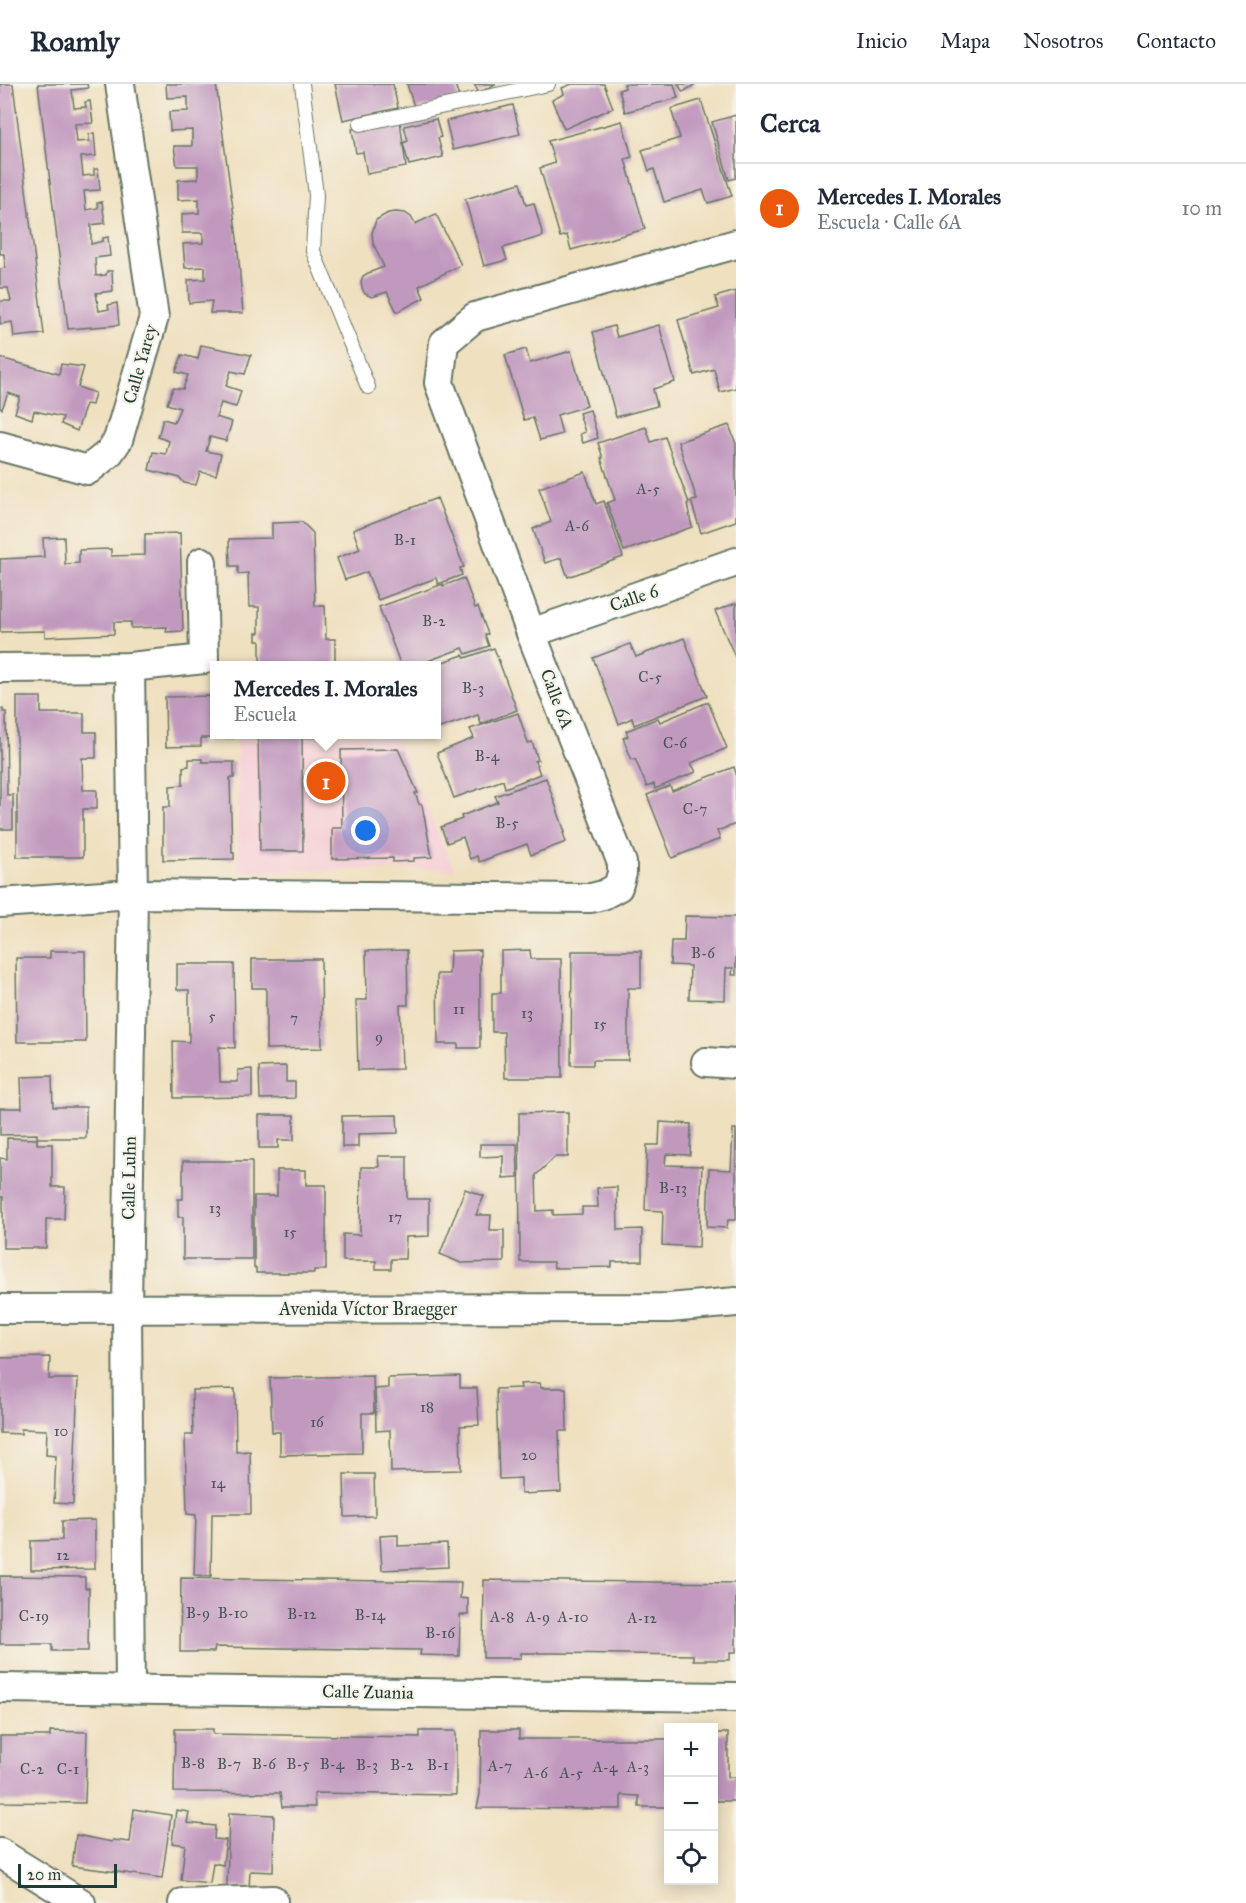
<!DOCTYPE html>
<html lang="es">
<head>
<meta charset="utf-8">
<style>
  body { margin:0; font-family:"IM FELL Great Primer",serif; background:#f6f6f7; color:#1f2937 }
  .controls { position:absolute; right:18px; bottom:18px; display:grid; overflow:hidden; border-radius:0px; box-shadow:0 3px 15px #0003 }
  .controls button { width:54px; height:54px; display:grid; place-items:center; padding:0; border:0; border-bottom:2px solid #e0e1e3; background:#fff; color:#1f2937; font:30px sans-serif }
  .scale { position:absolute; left:18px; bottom:15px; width:99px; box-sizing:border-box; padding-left:6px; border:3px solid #1f3d34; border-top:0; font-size:16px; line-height:21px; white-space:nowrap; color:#1f3d34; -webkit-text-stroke:4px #f7f3e8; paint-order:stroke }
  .you { position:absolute; left:366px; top:747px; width:21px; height:21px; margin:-15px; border:4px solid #fff; border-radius:50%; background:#1a73e8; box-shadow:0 0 0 9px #1a73e833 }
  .badge { display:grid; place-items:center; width:39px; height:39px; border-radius:50%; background:#ea580c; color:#fff; font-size:20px; font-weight:700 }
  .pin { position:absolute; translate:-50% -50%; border:3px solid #fff; box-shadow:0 2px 6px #0006 }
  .popup { position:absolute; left:210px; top:577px; width:231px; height:78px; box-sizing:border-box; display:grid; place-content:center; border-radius:0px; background:#fff; filter:drop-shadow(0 2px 4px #0005); font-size:20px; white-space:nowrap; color:#747a83 }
  .popup b { font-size:22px; color:#1f2937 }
  .popup::after { content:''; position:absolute; left:50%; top:100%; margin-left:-12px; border:12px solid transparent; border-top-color:#fff }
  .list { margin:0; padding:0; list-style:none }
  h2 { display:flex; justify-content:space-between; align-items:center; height:78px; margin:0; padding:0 24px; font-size:26px }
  h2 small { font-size:20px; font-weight:400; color:#747a83 }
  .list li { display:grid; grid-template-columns:39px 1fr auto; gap:18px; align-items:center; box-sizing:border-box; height:90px; padding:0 24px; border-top:2px solid #e0e1e3 }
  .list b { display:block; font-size:22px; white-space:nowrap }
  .list p { margin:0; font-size:20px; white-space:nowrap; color:#747a83 }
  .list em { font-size:20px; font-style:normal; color:#747a83 }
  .icon { flex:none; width:33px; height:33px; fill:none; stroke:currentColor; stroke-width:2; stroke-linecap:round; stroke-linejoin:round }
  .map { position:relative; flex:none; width:736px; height:1819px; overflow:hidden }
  header { display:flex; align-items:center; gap:36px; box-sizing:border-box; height:84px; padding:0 30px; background:#fff; border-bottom:2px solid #e0e1e3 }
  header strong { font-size:28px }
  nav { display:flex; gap:33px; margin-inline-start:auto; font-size:21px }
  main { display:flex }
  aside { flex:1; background:#fff }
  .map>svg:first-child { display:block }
</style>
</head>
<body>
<header>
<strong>Roamly</strong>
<nav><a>Inicio</a><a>Mapa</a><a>Nosotros</a><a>Contacto</a></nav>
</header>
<main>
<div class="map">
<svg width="736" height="1819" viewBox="0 0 736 1819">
  <rect width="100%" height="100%" fill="#f7f3e8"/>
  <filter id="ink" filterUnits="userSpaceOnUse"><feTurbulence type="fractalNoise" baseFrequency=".0167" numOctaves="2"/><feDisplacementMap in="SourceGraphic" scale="12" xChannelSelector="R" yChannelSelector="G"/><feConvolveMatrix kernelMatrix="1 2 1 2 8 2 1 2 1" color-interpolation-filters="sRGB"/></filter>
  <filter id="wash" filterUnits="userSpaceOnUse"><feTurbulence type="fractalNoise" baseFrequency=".008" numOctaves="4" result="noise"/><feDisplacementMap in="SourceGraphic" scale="24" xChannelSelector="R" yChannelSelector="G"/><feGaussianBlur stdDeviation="1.35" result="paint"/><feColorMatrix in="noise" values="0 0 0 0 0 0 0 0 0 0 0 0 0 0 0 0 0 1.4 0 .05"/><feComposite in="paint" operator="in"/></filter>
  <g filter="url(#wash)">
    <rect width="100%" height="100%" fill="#efe0c0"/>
    <polygon fill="#f6cfd7" points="237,651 394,651 454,785 238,787"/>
    <g id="blocks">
      <g fill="#c199bf">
        <polygon points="0,0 13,0 44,250 14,253 12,238 0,240 0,217 11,217 8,204 0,204 0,185 5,184 4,170 0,170"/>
        <polygon points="38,0 87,0 88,4 72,6 74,24 86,23 85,18 90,17 93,39 75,40 77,58 89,57 89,50 94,49 96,72 81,73 83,92 94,91 94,85 98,85 100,106 84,107 86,126 98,124 97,119 102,118 105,139 91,141 91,160 103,157 103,154 108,153 110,172 95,174 96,192 106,191 107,187 112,187 113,207 96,209 99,227 109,225 108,221 117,219 119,241 68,245"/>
        <polygon points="166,0 216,0 237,154 243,229 210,229 212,217 189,219 188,196 205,195 205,183 185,184 183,160 203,159 203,149 182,149 182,130 199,129 199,115 178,116 178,96 198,95 198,82 177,82 174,62 192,62 192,46 170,47 169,28 188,27 188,13 167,14"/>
        <polygon points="335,0 393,0 398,24 343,36"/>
        <polygon points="407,0 455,0 459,13 415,26"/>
        <polygon points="474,0 496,0 479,9"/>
        <polygon points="572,0 604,0 613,24 564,45 552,16 564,10 562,4"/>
        <polygon points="624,0 674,0 678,14 625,28 619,6 625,4"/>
        <polygon points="678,0 696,0 683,8"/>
        <polygon points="701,16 732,112 708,119 703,106 664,118 654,85 649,87 642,66 680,54 671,25"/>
        <polygon points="513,21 520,50 453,66 446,37"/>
        <polygon points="736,31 736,94 729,96 712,38"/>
        <polygon points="436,35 441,53 438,54 443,73 409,81 403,59 408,57 404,42"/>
        <polygon points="400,37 406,83 367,90 363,68 356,69 352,45"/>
        <polygon points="622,37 632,73 625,75 645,145 571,166 567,151 560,153 540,84 555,79 548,57"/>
        <polygon points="520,99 526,121 534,119 543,152 503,164 507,176 484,182 465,115"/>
        <polygon points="396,128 405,129 411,133 415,140 436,130 461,181 419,202 424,214 397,228 387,208 372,213 365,210 362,204 361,197 363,192 368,189 384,183 373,159 372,149 376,136 388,129"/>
        <polygon points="736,207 736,304 720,308 714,285 694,291 678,236 719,224 715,213"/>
        <polygon points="659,241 675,298 653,305 657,322 616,333 593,248 614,242 617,253"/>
        <polygon points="201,261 251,271 245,290 231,287 226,302 241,307 236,323 221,319 216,333 232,338 226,357 210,353 206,367 221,370 216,391 200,388 196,401 184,399 180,394 149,386 153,368 166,370 169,357 158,353 163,335 174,338 180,324 167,320 173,304 183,305 188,291 176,288 182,271 198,275"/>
        <polygon points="526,265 530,279 571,267 587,322 557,331 562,350 540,356 533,334 524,336 505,271"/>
        <polygon points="0,274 59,290 61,280 84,283 78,303 95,309 92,321 86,320 77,347 61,340 63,333 34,327 32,335 15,329 20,313 8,309 2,325 0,324"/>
        <polygon points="590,326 598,354 583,359 580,350 585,348 579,329"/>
        <polygon points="729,341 736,360 736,437 701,449 691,417 697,416 678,358"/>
        <polygon points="646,343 651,358 665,353 689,419 687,420 692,443 624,467 607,419 615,416 601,374 603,374 598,359"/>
        <polygon points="585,388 596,420 604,417 623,473 568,493 561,474 545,479 533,445 551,438 539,404"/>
        <polygon points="437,414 464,483 460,484 462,491 438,500 436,494 378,516 367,488 345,496 337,474 360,465 353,446"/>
        <polygon points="302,438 313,449 315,522 325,522 326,555 335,555 335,582 260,582 260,557 256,557 256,549 259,549 259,523 249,523 248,489 238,490 238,482 230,482 229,455 272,454 272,439"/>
        <polygon points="180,449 183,547 166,548 167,543 131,544 131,538 114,538 114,550 45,553 45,547 0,548 0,475 44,473 43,454 64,453 65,480 79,479 79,466 111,465 111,472 145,471 145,450"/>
        <polygon points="464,494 475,524 478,523 488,550 485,551 489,562 466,570 463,564 414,582 401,582 379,523 443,500 443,502"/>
        <polygon points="736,519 736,575 715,527"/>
        <polygon points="684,554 707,612 634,641 632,634 619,640 593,574 630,560 636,573"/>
        <polygon points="494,564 517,626 481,640 478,631 437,645 437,580 463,571 465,574"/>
        <polygon points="215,612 215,651 232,651 233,654 201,654 201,662 166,663 165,613"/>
        <polygon points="17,613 41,613 41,629 84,629 84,648 96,648 96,674 82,674 83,706 97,706 97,725 83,725 83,773 17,773"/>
        <polygon points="708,618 727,664 691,679 696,688 655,705 654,700 647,703 635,675 632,676 623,654 628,652 626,647 658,634 660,638"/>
        <polygon points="0,625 3,625 3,628 6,628 7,711 13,711 13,745 0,745"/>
        <polygon points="518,629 528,659 532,658 538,676 535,677 540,690 505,704 503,696 454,714 437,669 474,654 470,645"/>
        <polygon points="258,651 335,651 335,653 302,653 303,767 260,767"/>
        <polygon points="398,665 418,709 415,709 419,720 422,721 432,773 414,774 414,777 393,778 393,774 332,775 332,744 342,744 341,666"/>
        <polygon points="189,675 202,675 202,678 234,678 234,694 230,694 232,769 234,769 234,775 163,776 163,723 170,723 170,702 183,701 183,683 189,682"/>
        <polygon points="734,683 736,689 736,740 717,747 720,755 672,774 647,711 670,702 672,707"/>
        <polygon points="546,694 565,748 563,749 566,758 531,771 527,760 479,778 477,772 470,775 463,753 447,759 441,743 462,735 461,732 498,718 495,712"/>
        <polygon points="685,832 736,833 736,891 732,891 733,884 726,884 725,916 689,915 690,882 670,881 671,857 684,857"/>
        <polygon points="407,866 408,921 400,921 402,985 358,986 356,916 367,916 366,867"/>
        <polygon points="480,866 480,964 458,964 458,960 438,960 437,890 449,890 450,867"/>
        <polygon points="530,866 531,875 561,875 562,994 505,994 504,948 492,948 492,909 501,909 501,867"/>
        <polygon points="50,867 85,867 86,958 17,958 16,874 50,874"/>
        <polygon points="572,867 641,867 641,904 628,904 628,976 593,976 593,981 571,981"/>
        <polygon points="252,875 321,875 322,964 266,965 266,904 252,904"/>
        <polygon points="177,880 234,880 235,964 219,963 220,998 238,998 238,986 252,985 252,1013 174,1014 173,957 189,958 189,906 177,906"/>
        <polygon points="286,982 286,998 295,998 295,1014 260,1015 259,983"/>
        <polygon points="52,992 53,1023 86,1023 86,1054 37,1054 37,1050 0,1051 0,1024 22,1024 21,993"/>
        <polygon points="568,1028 568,1073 555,1073 536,1091 537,1127 553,1126 553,1131 582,1130 582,1123 598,1123 597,1104 617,1103 618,1146 642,1145 642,1177 612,1178 612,1183 554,1184 553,1178 520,1178 519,1029"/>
        <polygon points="259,1031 294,1031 294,1056 278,1056 278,1064 259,1064"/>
        <polygon points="397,1031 398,1049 358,1050 358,1063 342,1063 342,1032"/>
        <polygon points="660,1038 691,1040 690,1071 666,1070 665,1081 702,1082 699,1163 662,1161 663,1127 645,1126 647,1061 659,1061"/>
        <polygon points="733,1045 736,1045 736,1136 728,1136 727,1144 707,1143 709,1085 731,1086"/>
        <polygon points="7,1054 37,1055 37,1060 52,1060 52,1103 65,1103 64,1135 46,1135 46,1164 3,1164 3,1113 0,1113 0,1074 7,1075"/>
        <polygon points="480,1060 517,1060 518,1093 503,1094 503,1072 480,1073"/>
        <polygon points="378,1072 407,1072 407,1115 429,1115 429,1152 406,1153 405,1175 391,1175 391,1185 376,1185 376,1177 343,1177 343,1150 360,1151 361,1083 379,1083"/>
        <polygon points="183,1077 252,1077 252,1175 183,1175 183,1133 178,1133 178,1115 183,1115"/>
        <polygon points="277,1086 306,1086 306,1101 326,1101 326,1186 314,1186 314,1189 256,1189 256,1184 254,1184 254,1112 277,1112"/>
        <polygon points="465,1105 484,1112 476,1131 491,1131 490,1146 504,1146 504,1178 461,1179 440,1170"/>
        <polygon points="50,1273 49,1295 78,1295 73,1420 54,1419 56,1372 46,1371 47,1346 21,1345 21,1350 0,1349 0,1274"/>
        <polygon points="373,1292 374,1329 362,1329 362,1369 280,1371 280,1348 272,1348 270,1294"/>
        <polygon points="460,1292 460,1304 477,1304 479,1341 460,1342 461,1386 391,1388 390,1346 376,1347 375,1305 388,1304 388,1294"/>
        <polygon points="540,1299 541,1304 566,1304 567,1347 559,1347 561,1408 521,1410 521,1394 499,1395 496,1305 521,1304 520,1300"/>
        <polygon points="235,1305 236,1368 250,1367 251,1430 212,1430 211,1492 194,1491 196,1431 187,1430 185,1351 193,1351 192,1306"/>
        <polygon points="344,1390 374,1390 375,1432 345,1433"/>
        <polygon points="95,1436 95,1485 31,1486 31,1457 62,1456 62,1437"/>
        <polygon points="398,1451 398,1462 447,1460 448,1483 382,1486 380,1452"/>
        <polygon points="0,1492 85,1493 85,1504 89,1504 88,1567 52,1567 52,1560 0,1560"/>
        <polygon points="181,1494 461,1498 460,1514 468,1515 468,1531 460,1531 459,1572 420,1571 421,1566 215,1563 214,1568 180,1568"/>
        <polygon points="484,1496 736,1499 736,1568 730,1568 730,1576 693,1576 693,1571 555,1569 521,1569 521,1574 483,1574"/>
        <polygon points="175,1645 213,1645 213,1650 420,1653 420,1647 456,1647 456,1711 314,1709 315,1723 282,1723 280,1709 174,1708"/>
        <polygon points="481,1646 519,1646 519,1655 668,1655 668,1723 639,1723 639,1712 621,1711 621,1725 477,1724 480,1710"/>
        <polygon points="50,1647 87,1648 85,1719 0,1718 0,1652 50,1652"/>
        <polygon points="714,1649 728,1649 728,1693 736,1693 736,1717 714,1717"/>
        <polygon points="134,1725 171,1731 162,1794 72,1782 76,1751 112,1758 113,1756 130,1758"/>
        <polygon points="176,1726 189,1728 187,1739 215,1742 214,1755 226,1756 223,1781 213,1779 210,1799 181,1796 185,1761 172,1759"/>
        <polygon points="229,1729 274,1731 273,1788 250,1787 249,1804 227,1803"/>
      </g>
    </g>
  </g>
  <g filter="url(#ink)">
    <use href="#blocks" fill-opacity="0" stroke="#687665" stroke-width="1.5"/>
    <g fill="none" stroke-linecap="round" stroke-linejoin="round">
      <defs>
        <g id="service">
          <polyline points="302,0 316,111 313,167 368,303"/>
          <polyline points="360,40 548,0"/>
        </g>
        <g id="minor">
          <polyline points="0,362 88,386 109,369 118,356 154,233 120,0"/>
          <polyline points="531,549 736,478"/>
          <polyline points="0,584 130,583 204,575 202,478"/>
          <polyline points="0,819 133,810 591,814 603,811 618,803 622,789 622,779 531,549 439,299 444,259 475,233 736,160"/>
          <polyline points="706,978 736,980"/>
          <polyline points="0,1225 669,1224 736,1218"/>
          <polyline points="0,1604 736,1613"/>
          <polyline points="130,1605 127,1226 133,810 130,583"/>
          <polyline points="0,1769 81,1819"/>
          <polyline points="183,1819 273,1816"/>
        </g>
      </defs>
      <use href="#service" stroke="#687665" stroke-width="16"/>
      <use href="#minor" stroke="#687665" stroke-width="32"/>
      <use href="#service" stroke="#fff" stroke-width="14"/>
      <use href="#minor" stroke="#fff" stroke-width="28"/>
    </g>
  </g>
  <g text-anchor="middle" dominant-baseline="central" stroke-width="4.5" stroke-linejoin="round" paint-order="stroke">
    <g font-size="15" fill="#485457">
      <text x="648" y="405">A-5</text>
      <text x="577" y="442">A-6</text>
      <text x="405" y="456">B-1</text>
      <text x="434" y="537">B-2</text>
      <text x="650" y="593">C-5</text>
      <text x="473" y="604">B-3</text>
      <text x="675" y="659">C-6</text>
      <text x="487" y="672">B-4</text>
      <text x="695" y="725">C-7</text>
      <text x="507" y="739">B-5</text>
      <text x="703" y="869">B-6</text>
      <text x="459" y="925">11</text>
      <text x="527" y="929">13</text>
      <text x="212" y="932">5</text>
      <text x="294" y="934">7</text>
      <text x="600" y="940">15</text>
      <text x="379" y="953">9</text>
      <text x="673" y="1104">B-13</text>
      <text x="215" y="1124">13</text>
      <text x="395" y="1133">17</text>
      <text x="290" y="1148">15</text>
      <text x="427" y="1323">18</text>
      <text x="317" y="1338">16</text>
      <text x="61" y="1347">10</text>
      <text x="529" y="1371">20</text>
      <text x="218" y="1399">14</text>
      <text x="63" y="1471">12</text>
      <text x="198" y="1529">B-9</text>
      <text x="233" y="1529">B-10</text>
      <text x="302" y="1530">B-12</text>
      <text x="370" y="1531">B-14</text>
      <text x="34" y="1532">C-19</text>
      <text x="502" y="1533">A-8</text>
      <text x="538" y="1533">A-9</text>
      <text x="573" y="1533">A-10</text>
      <text x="642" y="1534">A-12</text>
      <text x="440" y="1549">B-16</text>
      <text x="193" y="1679">B-8</text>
      <text x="229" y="1680">B-7</text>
      <text x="264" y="1680">B-6</text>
      <text x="298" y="1680">B-5</text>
      <text x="332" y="1680">B-4</text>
      <text x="367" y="1681">B-3</text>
      <text x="402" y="1681">B-2</text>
      <text x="438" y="1681">B-1</text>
      <text x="500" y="1682">A-7</text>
      <text x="605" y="1683">A-4</text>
      <text x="638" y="1683">A-3</text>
      <text x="32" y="1685">C-2</text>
      <text x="68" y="1685">C-1</text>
      <text x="536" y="1689">A-6</text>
      <text x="571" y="1689">A-5</text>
    </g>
    <g font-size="18" fill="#1f3d34" stroke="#f7f3e8">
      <text transform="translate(140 280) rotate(-74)">Calle Yarey</text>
      <text transform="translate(634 514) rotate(-19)">Calle 6</text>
      <text transform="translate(557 615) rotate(69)">Calle 6A</text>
      <text transform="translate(129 1094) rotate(-89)">Calle Luhn</text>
      <text x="368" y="1225">Avenida Víctor Braegger</text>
      <text transform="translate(368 1608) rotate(1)">Calle Zuania</text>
    </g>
  </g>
</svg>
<div class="controls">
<button>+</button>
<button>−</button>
<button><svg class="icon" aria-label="locate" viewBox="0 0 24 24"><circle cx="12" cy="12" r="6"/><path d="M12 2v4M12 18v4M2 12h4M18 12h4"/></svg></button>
</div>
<div class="scale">20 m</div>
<div class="you"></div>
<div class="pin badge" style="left:326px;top:697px">1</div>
<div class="popup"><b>Mercedes I. Morales</b>Escuela</div>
</div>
<aside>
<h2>Cerca<small></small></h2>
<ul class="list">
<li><span class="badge">1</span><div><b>Mercedes I. Morales</b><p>Escuela · Calle 6A</p></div><em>10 m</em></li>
</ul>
</aside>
</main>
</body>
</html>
